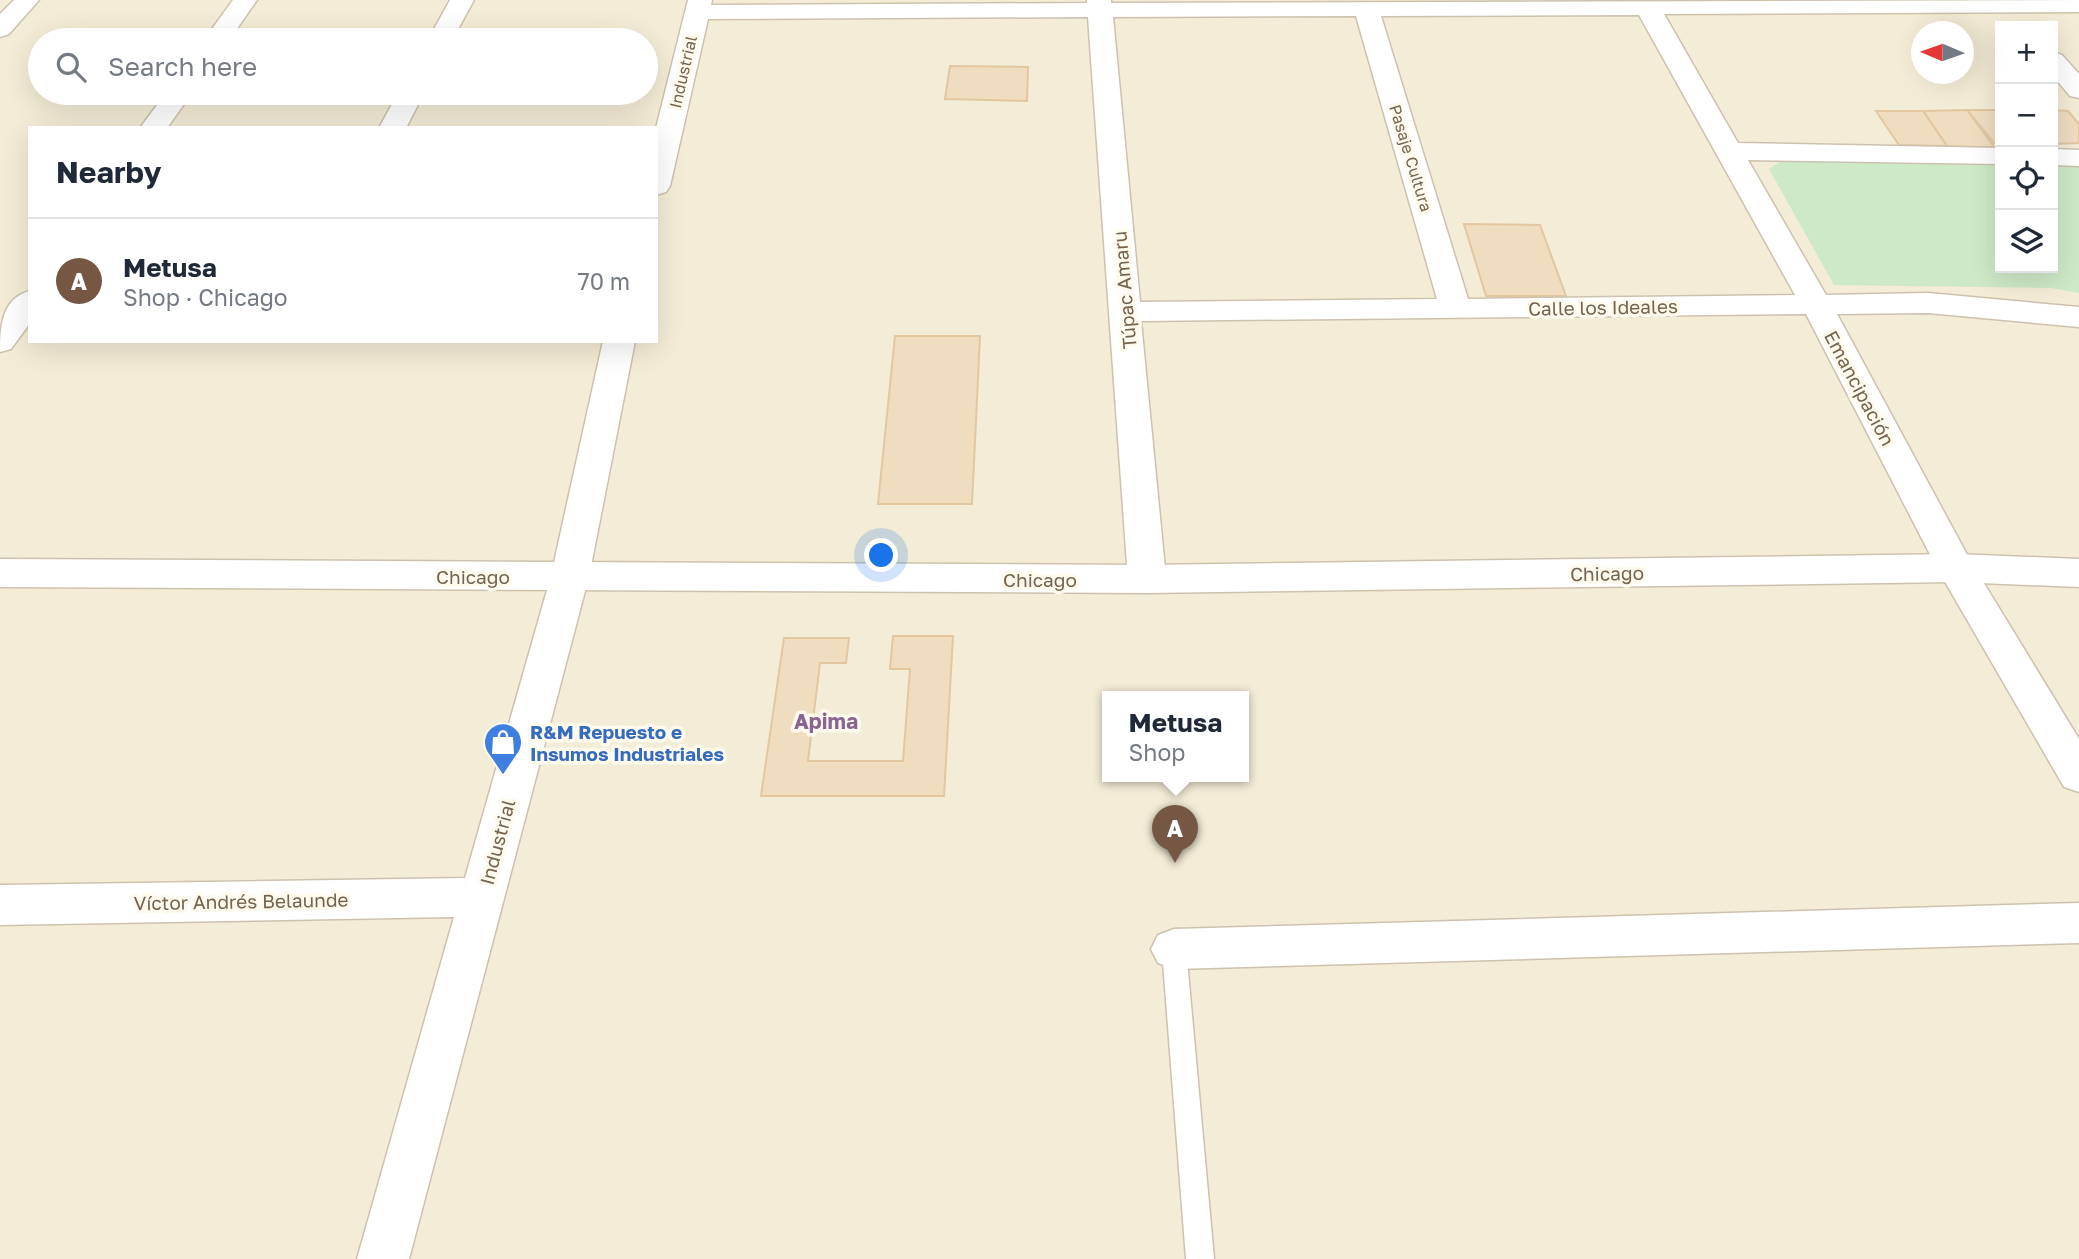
<!DOCTYPE html>
<html lang="en">
<head>
<meta charset="utf-8">
<style>
  body { margin:0; font-family:"Golos Text",sans-serif; background:#f2f2f3; color:#1f2937 }
  .controls { position:absolute; right:21px; top:21px; display:grid; overflow:hidden; border-radius:0px; box-shadow:0 7px 28px #0002 }
  .controls button { width:63px; height:63px; display:grid; place-items:center; padding:0; border:0; border-bottom:2px solid #e0e1e3; background:#fff; color:#1f2937; font:35px sans-serif }
  .compass { position:absolute; left:1911px; top:21px; width:63px; height:63px; border-radius:50%; background:#fff; box-shadow:0 7px 28px #0002; rotate:272deg }
  .you { position:absolute; left:882px; top:556px; width:24px; height:24px; margin:-18px; border:5px solid #fff; border-radius:50%; background:#1a73e8; box-shadow:0 0 0 10px #1a73e833 }
  .badge { display:grid; place-items:center; width:46px; height:46px; border-radius:50%; background:#765743; color:#fff; font-size:23px; font-weight:700 }
  .pin { position:absolute; translate:-50% -58px; filter:drop-shadow(0 2px 4px #0008) }
  .pin::after { content:''; position:absolute; top:37px; width:24px; height:21px; background:inherit; clip-path:polygon(0 0,100% 0,50% 100%) }
  .popup { position:absolute; left:1102px; top:691px; width:147px; height:91px; box-sizing:border-box; display:grid; place-content:center; border-radius:0px; background:#fff; filter:drop-shadow(0 2px 5px #0005); font-size:23px; white-space:nowrap; color:#747a83 }
  .popup b { font-size:26px; color:#1f2937 }
  .popup::after { content:''; position:absolute; left:50%; top:100%; margin-left:-14px; border:14px solid transparent; border-top-color:#fff }
  .list { margin:0; padding:0; list-style:none }
  h2 { display:flex; justify-content:space-between; align-items:center; height:91px; margin:0; padding:0 28px; font-size:30px }
  h2 small { font-size:23px; font-weight:400; color:#747a83 }
  .list li { display:grid; grid-template-columns:46px 1fr auto; gap:21px; align-items:center; box-sizing:border-box; height:126px; padding:0 28px; border-top:2px solid #e0e1e3 }
  .list b { display:block; font-size:26px; white-space:nowrap }
  .list p { margin:0; font-size:23px; white-space:nowrap; color:#747a83 }
  .list em { font-size:23px; font-style:normal; color:#747a83 }
  .icon { flex:none; width:38px; height:38px; fill:none; stroke:currentColor; stroke-width:2; stroke-linecap:round; stroke-linejoin:round }
  .map { position:relative; flex:none; width:2079px; height:1259px; overflow:hidden }
  .search { position:absolute; background:#fff; box-shadow:0 7px 28px #0002; left:28px; top:28px; width:630px; height:77px; display:flex; align-items:center; gap:18px; box-sizing:border-box; padding:0 24px; border-radius:38px; color:#747a83; font-size:26px }
  .panel { position:absolute; background:#fff; box-shadow:0 7px 28px #0002; left:28px; top:126px; width:630px; height:217px; border-radius:0px }
  .map>svg:first-child { display:block }
</style>
</head>
<body>
<div class="map">
<svg width="2079" height="1259" viewBox="0 0 2079 1259">
  <rect width="100%" height="100%" fill="#fcf8e8"/>
  <path fill="#f3ecd6" fill-rule="evenodd" d="M0,0H2079V1259H0ZM2000,26H2053V268H2000ZM1922,32H1964V74H1922ZM40,40H646V93H40ZM30,128H656V341H30ZM1107,697H1243V777H1107Z"/>
  <polygon fill="#cde9c6" points="1783,160 2000,162 2000,268 2053,268 2053,162 2079,163 2079,293 2051,288 1834,285 1769,169"/>
  <g fill="#f0ddc0" stroke="#e2c7a1" stroke-width="2">
    <polygon points="950,66 1028,67 1027,101 945,99"/>
    <polygon points="1967,110 2000,110 2000,143 1994,143"/>
    <polygon points="1967,110 1995,148 1947,146 1923,111"/>
    <polygon points="2053,110 2068,111 2079,124 2079,143 2053,144"/>
    <polygon points="1876,111 1923,111 1947,146 1899,145"/>
    <polygon points="1464,224 1540,225 1566,296 1486,296"/>
    <polygon points="895,336 980,336 972,504 878,504"/>
    <polygon points="893,636 953,636 944,796 761,796 784,638 849,638 846,663 820,663 808,761 903,761 910,669 890,669"/>
  </g>
  <g fill="none" stroke-linecap="round" stroke-linejoin="round">
    <defs>
      <polygon id="service" points="1174,938 1183,941 1186,949 1214,1259 1186,1259 1162,949 1165,941"/>
      <g id="minor">
        <polygon points="14,0 39,0 9,34 0,37 0,14"/>
        <polygon points="233,0 257,0 229,40 204,40"/>
        <polygon points="450,0 474,0 452,40 428,40"/>
        <path d="M688,0H712L711,5L1087,3V0H1111V3L2079,0V12L1664,14L1738,143L2000,148V164L1748,160L1826,295L1928,293L2079,307V327L1928,313L1837,314L1971,562L2079,739V792L2064,787L1937,568L1806,314L1141,321L1166,579L1160,589L1147,593L1134,589L1128,579L1088,17L708,19L670,186L666,192L656,195V128ZM1639,15L1795,295L1468,299L1381,16ZM1356,16L1437,299L1140,302L1113,17Z"/>
        <polygon points="2053,52 2062,55 2079,74 2079,98 2070,96 2053,76"/>
        <polygon points="166,93 192,93 167,128 140,128"/>
        <polygon points="398,93 424,93 406,128 379,128"/>
        <polygon points="2053,149 2079,150 2079,166 2053,165"/>
        <path d="M30,291V323L11,349L0,352C0,328 1,298 30,291Z"/>
        <polygon points="603,341 635,341 589,576 409,1259 357,1259 454,917 0,925 0,885 465,878 551,576"/>
        <polygon points="2079,903 2079,943 1174,969 1158,963 1151,949 1158,935 1174,929"/>
      </g>
      <polygon id="tertiary" points="1956,554 2079,559 2079,587 1956,582 1147,593 0,587 0,559 1147,565"/>
    </defs>
    <use href="#service" stroke="#cdc2ae" stroke-width="3"/>
    <use href="#minor" stroke="#cdc2ae" stroke-width="3"/>
    <use href="#tertiary" stroke="#cdc2ae" stroke-width="3"/>
    <use href="#service" fill="#fff" fill-rule="evenodd"/>
    <use href="#minor" fill="#fff" fill-rule="evenodd"/>
    <use href="#tertiary" fill="#fff" fill-rule="evenodd"/>
  </g>
  <defs>
    <symbol id="shop-pin" viewBox="-11 -11 22 30"><path d="M0 17L-7.5 6A9.5 9.5 0 1 1 7.5 6Z" fill="#3f7fe0" stroke="#fefbee"/><path d="M-5-2.5h2.3a2.7 3.5 0 0 1 5.4 0H5L5.5 6h-11ZM-1.5-2.5h3a1.5 2.3 0 0 0-3 0Z" fill="#fff"/></symbol>
  </defs>
  <g fill-rule="evenodd">
    <use href="#shop-pin" x="481" y="720" width="44" height="60"/>
  </g>
  <g text-anchor="middle" dominant-baseline="central" stroke-width="7" stroke-linejoin="round" paint-order="stroke">
    <g font-size="16" fill="#75634d" stroke="#fefbee">
      <text transform="translate(683 72) rotate(-77)">Industrial</text>
      <text transform="translate(1411 158) rotate(73)">Pasaje Cultura</text>
    </g>
    <g font-size="19" fill="#75634d" stroke="#fefbee">
      <text transform="translate(1124 290) rotate(-95)">Túpac Amaru</text>
      <text transform="translate(1603 307) rotate(-1)">Calle los Ideales</text>
      <text transform="translate(1860 388) rotate(62)">Emancipación</text>
      <text transform="translate(1607 573) rotate(-1)">Chicago</text>
      <text x="473" y="576">Chicago</text>
      <text x="1040" y="579">Chicago</text>
      <text transform="translate(497 842) rotate(-75)">Industrial</text>
      <text transform="translate(241 901) rotate(-1)">Víctor Andrés Belaunde</text>
    </g>
    <g font-size="19" font-weight="bold" fill="#366cbe" stroke="#fefbee" text-anchor="start">
      <text x="530" y="731">R&amp;M Repuesto e<tspan x="530" dy="22">Insumos Industriales</tspan></text>
    </g>
    <g font-size="21" font-weight="bold" fill="#8b6591" stroke="#fefbee">
      <text x="826" y="721">Apima</text>
    </g>
  </g>
</svg>
<div class="controls">
<button>+</button>
<button>−</button>
<button><svg class="icon" aria-label="locate" viewBox="0 0 24 24"><circle cx="12" cy="12" r="6"/><path d="M12 2v4M12 18v4M2 12h4M18 12h4"/></svg></button>
<button><svg class="icon" aria-label="layers" viewBox="0 0 24 24"><path d="M12 4l9 5-9 5-9-5zM3 14l9 5 9-5"/></svg></button>
</div>
<svg class="compass" viewBox="-18 -18 36 36"><path d="M0-13l5 13h-10z" fill="#e53935"/><path d="M0 13l5-13h-10z" fill="#747a83"/></svg>
<div class="you"></div>
<div class="pin badge" style="left:1175px;top:863px">A</div>
<div class="popup"><b>Metusa</b>Shop</div>
<div class="search"><svg class="icon" aria-label="search" viewBox="0 0 24 24"><circle cx="10" cy="10" r="6"/><path d="M15 15l6 6"/></svg>Search here</div>
<section class="panel">
<h2>Nearby<small></small></h2>
<ul class="list">
<li><span class="badge">A</span><div><b>Metusa</b><p>Shop · Chicago</p></div><em>70 m</em></li>
</ul>
</section>
</div>
</body>
</html>
